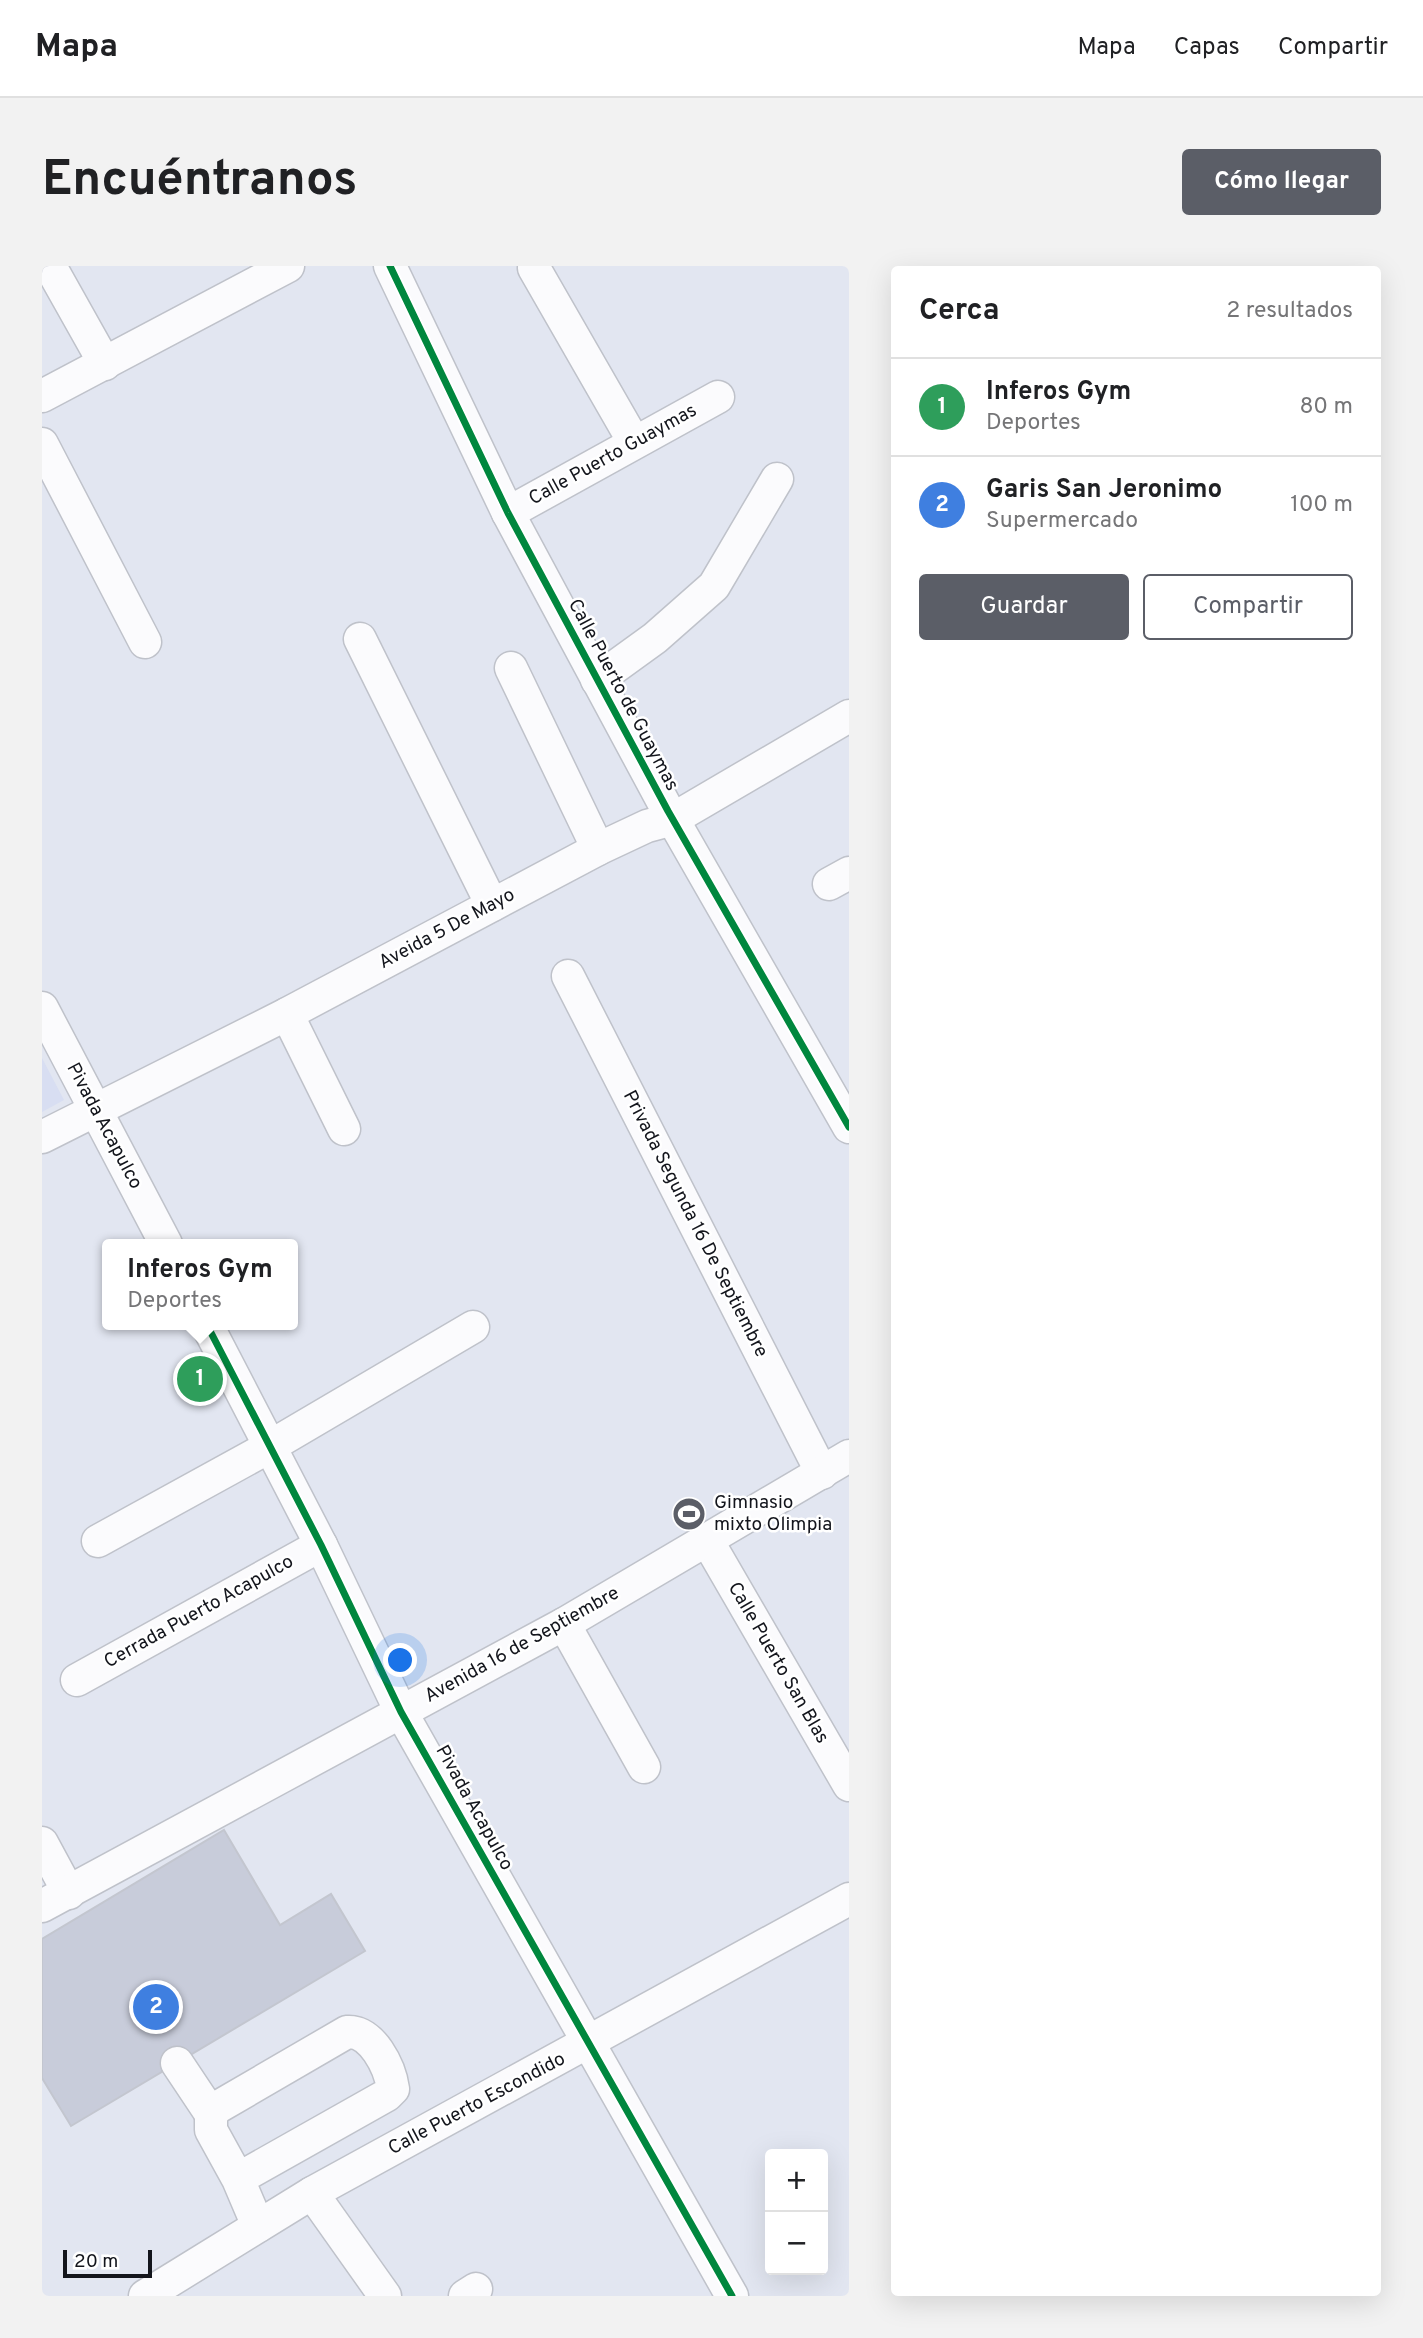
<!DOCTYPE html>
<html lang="es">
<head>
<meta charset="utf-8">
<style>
  body { margin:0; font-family:Overpass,sans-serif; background:#f2f2f2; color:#202124 }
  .controls { position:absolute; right:21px; bottom:21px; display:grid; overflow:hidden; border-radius:7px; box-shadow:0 7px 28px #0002 }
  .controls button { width:63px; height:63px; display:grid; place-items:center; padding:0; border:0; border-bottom:2px solid #e0e0e0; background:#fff; color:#202124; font:35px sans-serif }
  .scale { position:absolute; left:21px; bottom:18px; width:89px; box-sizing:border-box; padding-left:7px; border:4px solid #13151c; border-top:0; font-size:19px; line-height:24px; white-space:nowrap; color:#13151c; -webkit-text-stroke:5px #fff; paint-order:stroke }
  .you { position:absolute; left:359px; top:1395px; width:24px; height:24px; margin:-18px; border:5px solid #fff; border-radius:50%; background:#1a73e8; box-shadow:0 0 0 10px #1a73e833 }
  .badge { display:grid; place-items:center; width:46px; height:46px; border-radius:50%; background:#5b5e67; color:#fff; font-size:23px; font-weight:700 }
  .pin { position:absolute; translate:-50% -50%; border:4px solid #fff; box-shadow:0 2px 7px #0006 }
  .popup { position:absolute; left:60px; top:973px; width:196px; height:91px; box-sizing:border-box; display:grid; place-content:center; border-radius:7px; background:#fff; filter:drop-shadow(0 2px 5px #0005); font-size:23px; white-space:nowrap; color:#757577 }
  .popup b { font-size:26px; color:#202124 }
  .popup::after { content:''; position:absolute; left:50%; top:100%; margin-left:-14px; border:14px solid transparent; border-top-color:#fff }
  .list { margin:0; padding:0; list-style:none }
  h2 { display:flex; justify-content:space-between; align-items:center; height:91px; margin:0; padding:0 28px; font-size:30px }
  h2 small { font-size:23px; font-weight:400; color:#757577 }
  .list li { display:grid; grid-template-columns:46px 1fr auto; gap:21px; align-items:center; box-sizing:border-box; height:98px; padding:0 28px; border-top:2px solid #e0e0e0 }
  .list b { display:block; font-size:26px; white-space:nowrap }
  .list p { margin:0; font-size:23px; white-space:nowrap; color:#757577 }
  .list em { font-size:23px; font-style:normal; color:#757577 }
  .actions { display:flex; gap:14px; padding:21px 28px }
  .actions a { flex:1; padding:16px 0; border:2px solid #5b5e67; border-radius:7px; text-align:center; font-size:24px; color:#5b5e67 }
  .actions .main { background:#5b5e67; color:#fff }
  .map { position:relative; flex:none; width:807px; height:2030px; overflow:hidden; border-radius:7px }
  header { display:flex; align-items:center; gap:42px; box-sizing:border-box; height:98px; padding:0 35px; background:#fff; border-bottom:2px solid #e0e0e0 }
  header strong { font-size:33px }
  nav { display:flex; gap:38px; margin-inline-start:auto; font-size:24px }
  .intro { display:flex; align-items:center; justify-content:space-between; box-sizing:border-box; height:168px; padding:0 42px }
  h1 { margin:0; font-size:49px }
  .button { padding:18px 32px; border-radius:7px; background:#5b5e67; color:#fff; font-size:24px; font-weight:700 }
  main { display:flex; gap:42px; padding:0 42px }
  aside { flex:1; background:#fff; border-radius:7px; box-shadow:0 7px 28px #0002 }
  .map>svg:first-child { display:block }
</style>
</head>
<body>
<header>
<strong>Mapa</strong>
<nav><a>Mapa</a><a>Capas</a><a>Compartir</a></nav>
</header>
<div class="intro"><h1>Encuéntranos</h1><a class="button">Cómo llegar</a></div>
<main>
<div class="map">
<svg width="807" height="2030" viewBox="0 0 807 2030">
  <rect width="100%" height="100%" fill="#e2e6f1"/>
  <polygon fill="#d8def2" points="0,792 22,834 0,846"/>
  <polygon fill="#c8ccda" stroke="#c3c6cf" stroke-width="2" points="182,1564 238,1659 289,1628 323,1685 29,1860 0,1812 0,1673"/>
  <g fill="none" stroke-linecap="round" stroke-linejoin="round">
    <defs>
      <g id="minor">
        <polyline points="8,0 63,98"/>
        <polyline points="348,0 466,247 626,545 807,861"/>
        <polyline points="492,2 592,176"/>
        <polyline points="0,130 246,0"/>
        <polyline points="0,178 103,376"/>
        <polyline points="466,247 676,131"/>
        <polyline points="318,373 450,639"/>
        <polyline points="469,402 556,583"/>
        <polyline points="555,414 613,372 672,320 735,213"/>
        <polyline points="787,618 807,607"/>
        <polyline points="526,710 780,1207"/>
        <polyline points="0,742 124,978"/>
        <polyline points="245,748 302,863"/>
        <polyline points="0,871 245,748 556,583 605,560 631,553 807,450"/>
        <polyline points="165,1059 279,1279 359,1446 690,2030"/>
        <polyline points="665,1274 807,1519"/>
        <polyline points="56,1275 227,1181 431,1061"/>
        <polyline points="522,1358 602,1501"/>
        <polyline points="35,1414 279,1279"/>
        <polyline points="0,1577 27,1627"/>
        <polyline points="0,1640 522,1358 807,1190"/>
        <polyline points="135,1797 169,1848"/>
        <path d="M196,1913L345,1829L351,1823C348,1801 330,1764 305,1766L176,1841L169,1848V1864L196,1913L216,1960"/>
        <polyline points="270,1927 343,2030"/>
        <polyline points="103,2030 270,1927 807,1633"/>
        <polyline points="423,2030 434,2023"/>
      </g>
    </defs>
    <use href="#minor" stroke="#bfc2ca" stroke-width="35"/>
    <use href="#minor" stroke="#fbfbfd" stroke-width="32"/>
    <defs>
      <g id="cycleway">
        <polyline points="348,0 466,247 626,545 807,861"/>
        <polyline points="165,1059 279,1279 359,1446 690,2030"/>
      </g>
    </defs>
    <use href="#cycleway" stroke="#fff" stroke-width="11"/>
    <use href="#cycleway" stroke="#00873e" stroke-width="7"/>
  </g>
  <defs>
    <symbol id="stadium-disc" viewBox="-11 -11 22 22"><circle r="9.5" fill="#5b5e67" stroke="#fff"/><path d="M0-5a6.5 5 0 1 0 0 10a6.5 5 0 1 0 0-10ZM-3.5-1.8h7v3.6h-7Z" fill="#fff"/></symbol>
  </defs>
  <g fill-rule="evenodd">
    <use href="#stadium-disc" x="628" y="1229" width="38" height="38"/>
  </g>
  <g text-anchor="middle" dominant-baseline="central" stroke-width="5" stroke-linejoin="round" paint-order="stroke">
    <g font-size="19" fill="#13151c" stroke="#fff">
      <text transform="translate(571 189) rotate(-29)">Calle Puerto Guaymas</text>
      <text transform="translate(581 429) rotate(62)">Calle Puerto de Guaymas</text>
      <text transform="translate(405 663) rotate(-28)">Aveida 5 De Mayo</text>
      <text transform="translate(62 860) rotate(62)">Pivada Acapulco</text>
      <text transform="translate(653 958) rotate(63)">Privada Segunda 16 De Septiembre</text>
      <text transform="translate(157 1346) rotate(-29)">Cerrada Puerto Acapulco</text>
      <text transform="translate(480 1379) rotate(-29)">Avenida 16 de Septiembre</text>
      <text transform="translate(736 1397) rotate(60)">Calle Puerto San Blas</text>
      <text transform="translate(432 1542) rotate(61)">Pivada Acapulco</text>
      <text transform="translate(435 1838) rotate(-28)">Calle Puerto Escondido</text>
    </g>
    <g font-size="19" fill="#13151c" stroke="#fff" text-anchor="start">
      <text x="672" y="1237">Gimnasio<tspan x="672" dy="22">mixto Olimpia</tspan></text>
    </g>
  </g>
</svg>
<div class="controls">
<button>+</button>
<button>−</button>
</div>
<div class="scale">20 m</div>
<div class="you"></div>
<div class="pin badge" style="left:158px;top:1113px;background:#2e9e5b">1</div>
<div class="popup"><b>Inferos Gym</b>Deportes</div>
<div class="pin badge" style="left:114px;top:1741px;background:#3f7fe0">2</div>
</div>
<aside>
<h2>Cerca<small>2 resultados</small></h2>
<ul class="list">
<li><span class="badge" style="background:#2e9e5b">1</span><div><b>Inferos Gym</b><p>Deportes</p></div><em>80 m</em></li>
<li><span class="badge" style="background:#3f7fe0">2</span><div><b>Garis San Jeronimo</b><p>Supermercado</p></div><em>100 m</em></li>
</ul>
<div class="actions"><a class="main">Guardar</a><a>Compartir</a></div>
</aside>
</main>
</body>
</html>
